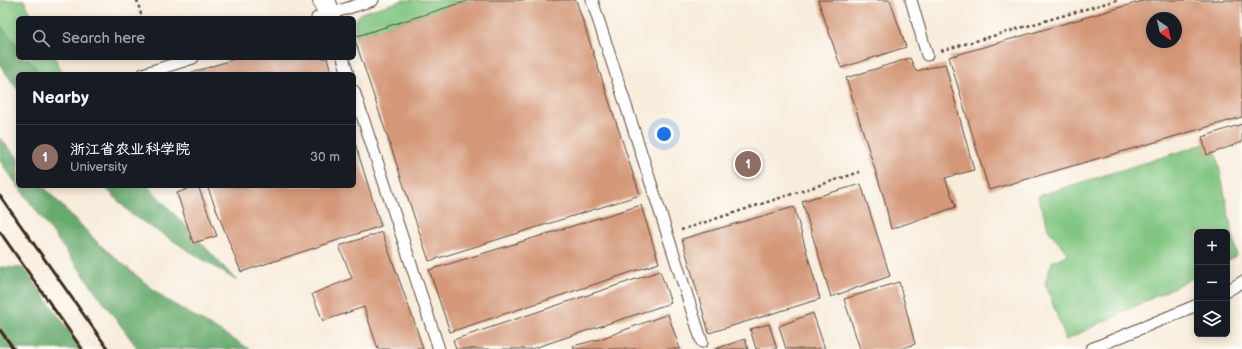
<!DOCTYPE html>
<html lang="en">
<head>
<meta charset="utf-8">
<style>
  body { margin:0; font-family:"Balsamiq Sans","LXGW WenKai TC",sans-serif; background:#20242c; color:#f1f3f6 }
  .controls { position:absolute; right:12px; bottom:12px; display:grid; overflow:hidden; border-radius:6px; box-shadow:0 2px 10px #0003 }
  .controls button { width:36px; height:36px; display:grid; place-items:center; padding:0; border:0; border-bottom:1px solid #363941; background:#171b24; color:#f1f3f6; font:20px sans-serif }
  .compass { position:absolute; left:1146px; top:12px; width:36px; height:36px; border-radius:50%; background:#171b24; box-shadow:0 2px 10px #0003; rotate:146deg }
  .you { position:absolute; left:664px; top:134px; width:14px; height:14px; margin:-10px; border:3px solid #fff; border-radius:50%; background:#1a73e8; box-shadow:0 0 0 6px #1a73e833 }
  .badge { display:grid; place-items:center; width:26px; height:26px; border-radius:50%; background:#7c3aed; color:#fff; font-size:13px; font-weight:700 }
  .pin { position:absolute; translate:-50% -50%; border:2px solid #fff; box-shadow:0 1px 4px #0006 }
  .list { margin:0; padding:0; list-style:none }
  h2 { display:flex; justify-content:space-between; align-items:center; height:52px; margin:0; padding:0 16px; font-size:17px }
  h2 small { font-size:13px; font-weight:400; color:#9ea1a6 }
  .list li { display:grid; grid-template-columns:26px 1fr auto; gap:12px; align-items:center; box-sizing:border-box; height:64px; padding:0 16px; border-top:1px solid #363941 }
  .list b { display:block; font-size:15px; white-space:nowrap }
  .list p { margin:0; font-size:13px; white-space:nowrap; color:#9ea1a6 }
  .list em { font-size:13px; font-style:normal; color:#9ea1a6 }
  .icon { flex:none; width:22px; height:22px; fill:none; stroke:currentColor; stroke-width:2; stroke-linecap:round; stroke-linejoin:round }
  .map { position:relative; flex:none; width:1242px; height:349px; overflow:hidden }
  .search { position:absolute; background:#171b24; box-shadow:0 2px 10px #0003; left:16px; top:16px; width:340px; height:44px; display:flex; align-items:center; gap:10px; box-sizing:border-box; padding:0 14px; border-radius:6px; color:#9ea1a6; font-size:15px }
  .panel { position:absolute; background:#171b24; box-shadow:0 2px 10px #0003; left:16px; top:72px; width:340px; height:116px; border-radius:6px }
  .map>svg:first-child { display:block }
</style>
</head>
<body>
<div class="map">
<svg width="1242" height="349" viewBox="0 0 1242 349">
  <rect width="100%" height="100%" fill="#fdfcf7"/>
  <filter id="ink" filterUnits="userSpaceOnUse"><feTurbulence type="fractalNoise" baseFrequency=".025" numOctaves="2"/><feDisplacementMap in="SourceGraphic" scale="8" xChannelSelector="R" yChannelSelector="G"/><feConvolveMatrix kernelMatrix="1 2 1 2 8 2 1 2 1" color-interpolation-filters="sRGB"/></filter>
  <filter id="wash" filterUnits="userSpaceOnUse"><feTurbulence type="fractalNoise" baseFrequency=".012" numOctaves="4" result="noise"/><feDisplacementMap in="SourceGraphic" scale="16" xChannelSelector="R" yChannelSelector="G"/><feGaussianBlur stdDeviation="0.9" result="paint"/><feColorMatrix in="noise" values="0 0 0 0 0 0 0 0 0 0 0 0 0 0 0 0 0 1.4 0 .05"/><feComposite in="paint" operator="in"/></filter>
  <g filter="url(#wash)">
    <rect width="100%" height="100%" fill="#f8ecdb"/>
    <g fill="#80c580" stroke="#5e784f">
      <polygon points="0,0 24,0 33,18 18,18 18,47 0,25"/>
      <polygon points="404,0 470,0 354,37 355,21 361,13"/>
      <polygon points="27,58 55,58 63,74 40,74"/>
      <polygon points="1214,141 1237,256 1227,261 1227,232 1197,232 1197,276 1066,340 1045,283 1052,262 1068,254 1049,231 1038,196"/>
    </g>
    <g fill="#68aa6e" stroke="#526a46">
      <polygon points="0,25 18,47 18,58 27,58 40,74 18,74 18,90 0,65"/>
      <polygon points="0,138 18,158 18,186 0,161"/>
      <polygon points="18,186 43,186 100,245 165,299 250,349 138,349"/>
      <polygon points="104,186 148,186 237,281 132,215"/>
      <polygon points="0,267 24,268 82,349 0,349"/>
    </g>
    <g id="blocks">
      <g fill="#d49879" fill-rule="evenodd">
        <polygon points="470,0 576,0 640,195 429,261 354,37"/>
        <polygon points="818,0 890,0 906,47 841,68"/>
        <path d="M1146,0H1242V117L989,190L949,57ZM1152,18H1176V42H1152Z"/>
        <polygon points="238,58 327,58 332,74 187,74"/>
        <polygon points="910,58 916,71 945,64 974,170 945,178 956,207 891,229 884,198 846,78"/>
        <polygon points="1242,124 1242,142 1207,155 1202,137"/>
        <polygon points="354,140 381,226 241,272 207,186 354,186"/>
        <polygon points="861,184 890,276 831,297 802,201"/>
        <polygon points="195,186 198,186 217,236 193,243 177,193"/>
        <polygon points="641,205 659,263 450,332 429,270"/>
        <polygon points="794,207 820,299 709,333 682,239"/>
        <polygon points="382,232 414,321 423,349 378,349 364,307 323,321 312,294 352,278 339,246"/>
        <polygon points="660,271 671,303 531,349 456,349 453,340"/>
        <polygon points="899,282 915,344 900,349 860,349 844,299"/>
        <polygon points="813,313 825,349 786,349 779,326"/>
        <polygon points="668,314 680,349 574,349 573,346 600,339"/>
        <polygon points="769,324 777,349 756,349 750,329"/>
        <polygon points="745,339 748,349 715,349"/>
      </g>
    </g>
  </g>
  <g filter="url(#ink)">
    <use href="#blocks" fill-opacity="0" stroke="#57473a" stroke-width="1"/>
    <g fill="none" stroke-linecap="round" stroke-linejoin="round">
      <defs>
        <g id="lane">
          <polyline points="592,0 702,342"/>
          <polyline points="911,0 927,55"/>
          <polyline points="317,18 373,0"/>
          <polyline points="343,58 348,74"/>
          <polyline points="143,74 193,58"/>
          <polyline points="354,91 439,349"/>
          <polyline points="1227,291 1242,282"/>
          <polyline points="1091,349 1197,305"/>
        </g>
        <polyline id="street" points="324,0 329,14"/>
      </defs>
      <use href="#lane" stroke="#57473a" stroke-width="13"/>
      <use href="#street" stroke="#57473a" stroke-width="24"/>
      <g stroke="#57473a" stroke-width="2.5" stroke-dasharray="3 3" stroke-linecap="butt">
        <polyline points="137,0 142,18"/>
        <polyline points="941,51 1117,0"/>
        <polyline points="681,230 860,172"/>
      </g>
      <use href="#lane" stroke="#fff" stroke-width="11"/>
      <use href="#street" stroke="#fff" stroke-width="22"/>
      <g stroke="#3b2a1e" stroke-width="3">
        <polyline points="0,196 108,349"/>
        <polyline points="0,232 82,349"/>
        <polyline points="0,330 14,349"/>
      </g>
    </g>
  </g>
</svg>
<div class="controls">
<button>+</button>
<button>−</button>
<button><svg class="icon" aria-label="layers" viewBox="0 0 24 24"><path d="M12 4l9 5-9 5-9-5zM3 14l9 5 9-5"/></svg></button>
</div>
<svg class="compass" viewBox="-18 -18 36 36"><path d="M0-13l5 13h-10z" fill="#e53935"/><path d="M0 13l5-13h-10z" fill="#9ea1a6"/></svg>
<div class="you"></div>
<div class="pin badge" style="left:748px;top:164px;background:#8d6e63">1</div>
<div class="search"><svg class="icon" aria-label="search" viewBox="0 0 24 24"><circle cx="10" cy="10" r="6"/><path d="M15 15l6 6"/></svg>Search here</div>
<section class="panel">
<h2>Nearby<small></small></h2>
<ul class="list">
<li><span class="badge" style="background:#8d6e63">1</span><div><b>浙江省农业科学院</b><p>University</p></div><em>30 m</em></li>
</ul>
</section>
</div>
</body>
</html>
